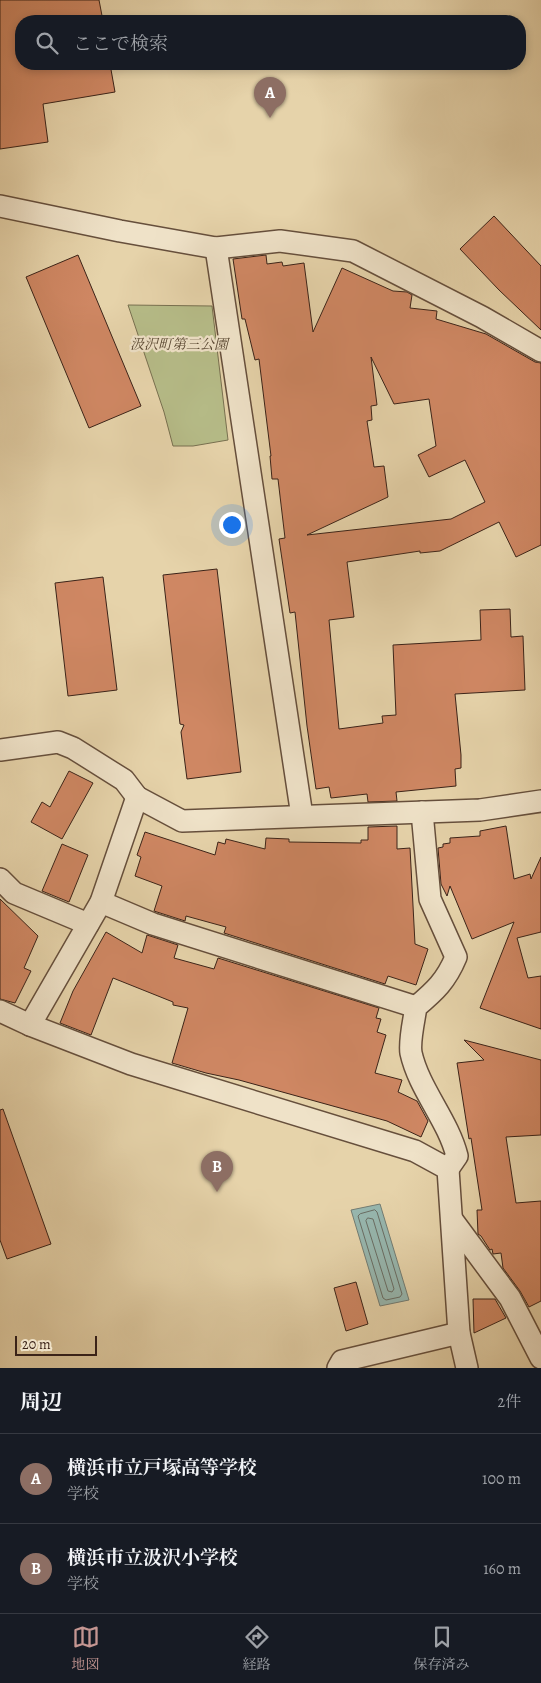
<!DOCTYPE html>
<html lang="ja">
<head>
<meta charset="utf-8">
<style>
  body { margin:0; font-family:Alegreya,"Noto Serif JP",serif; background:#20242c; color:#f1f3f6 }
  .scale { position:absolute; left:15px; bottom:12px; width:82px; box-sizing:border-box; padding-left:5px; border:2px solid #3b2318; border-top:0; font-size:14px; line-height:18px; white-space:nowrap; color:#3b2318; -webkit-text-stroke:4px #efe2c8; paint-order:stroke }
  .you { position:absolute; left:231px; top:524px; width:18px; height:18px; margin:-12px; border:4px solid #fff; border-radius:50%; background:#1a73e8; box-shadow:0 0 0 8px #1a73e833 }
  .badge { display:grid; place-items:center; width:32px; height:32px; border-radius:50%; background:#c59692; color:#fff; font-size:16px; font-weight:700 }
  .pin { position:absolute; translate:-50% -41px; filter:drop-shadow(0 1px 2px #0008) }
  .pin::after { content:''; position:absolute; top:26px; width:18px; height:15px; background:inherit; clip-path:polygon(0 0,100% 0,50% 100%) }
  .list { margin:0; padding:0; list-style:none }
  h2 { display:flex; justify-content:space-between; align-items:center; height:65px; margin:0; padding:0 20px; font-size:21px }
  h2 small { font-size:16px; font-weight:400; color:#9ea1a6 }
  .list li { display:grid; grid-template-columns:32px 1fr auto; gap:15px; align-items:center; box-sizing:border-box; height:90px; padding:0 20px; border-top:1px solid #363941 }
  .list b { display:block; font-size:19px; white-space:nowrap }
  .list p { margin:0; font-size:16px; white-space:nowrap; color:#9ea1a6 }
  .list em { font-size:16px; font-style:normal; color:#9ea1a6 }
  .icon { flex:none; width:28px; height:28px; fill:none; stroke:currentColor; stroke-width:2; stroke-linecap:round; stroke-linejoin:round }
  .map { position:relative; flex:none; width:541px; height:1368px; overflow:hidden }
  .search { position:absolute; background:#171b24; box-shadow:0 2px 8px #0003; left:15px; right:15px; top:15px; height:55px; display:flex; align-items:center; gap:12px; box-sizing:border-box; padding:0 18px; border-radius:20px; color:#9ea1a6; font-size:19px }
  .sheet { height:245px; background:#171b24 }
  nav { display:flex; justify-content:space-around; align-items:center; box-sizing:border-box; height:70px; border-top:1px solid #363941; background:#171b24; font-size:14px; color:#9ea1a6 }
  nav a { display:grid; justify-items:center; gap:2px }
  nav .on { color:#c59692 }
  .map>svg:first-child { display:block }
</style>
</head>
<body>
<div class="map">
<svg width="541" height="1368" viewBox="0 0 541 1368">
  <rect width="100%" height="100%" fill="#e6d3aa"/>
  <filter id="stains"><feTurbulence type="fractalNoise" baseFrequency=".004" numOctaves="4"/><feColorMatrix values="0 0 0 0 .2 0 0 0 0 .09 0 0 0 0 .02 0 0 0 .5 -.17"/></filter>
  <radialGradient id="worn" r=".72"><stop offset=".6" stop-color="#630" stop-opacity="0"/><stop offset="1" stop-color="#630" stop-opacity=".3"/></radialGradient>
  <polygon fill="#b6bc88" stroke="#787050" points="128,305 212,306 228,440 193,446 173,446 164,412"/>
  <polygon fill="#97b7af" stroke="#727c73" points="380,1204 409,1300 380,1306 351,1210"/>
  <g fill="none" stroke-linecap="round" stroke-linejoin="round">
    <g stroke="#696d64" stroke-width="1">
      <polygon points="375,1210 377,1212 402,1294 400,1297 386,1300 383,1298 358,1216 360,1214"/>
      <polygon points="368,1218 373,1219 394,1289 392,1292 388,1291 366,1221"/>
    </g>
  </g>
  <g fill="#cf8763" stroke="#3b2318" fill-rule="evenodd">
    <polygon points="0,0 99,0 103,21 21,21 21,64 110,64 115,92 43,104 48,142 0,149"/>
    <polygon points="494,216 541,266 541,330 499,290 460,249"/>
    <polygon points="78,255 141,406 89,428 26,277"/>
    <path d="M266,255L267,264L282,262L283,266L304,263L313,332L342,268L393,291L407,292L412,295L410,308L437,311L436,319L486,334L535,362L541,363V545L516,557L499,522L440,551L420,553V551L347,562L354,617L329,620L339,729L383,723L382,716L396,715L393,645L481,640L480,610L510,609L511,637L523,636L525,690L455,694L461,755V768L455,769L456,786L396,792L397,801L368,802L367,794L331,798L329,787L316,789L307,726L295,612L290,613L279,539L285,538L278,479H272L270,456H271L259,359L255,360L245,319H242L233,259ZM371,357L394,404L429,399L436,446L418,455L429,477L465,460L485,502L451,519L307,535L388,497L384,466L374,467L367,421L372,420L371,406L377,405Z"/>
    <polygon points="217,569 241,772 187,779 181,732 184,725 180,724 163,575"/>
    <polygon points="103,577 117,690 68,696 55,583"/>
    <polygon points="69,771 93,783 62,839 31,822 42,802 50,807"/>
    <polygon points="397,826 397,849 410,848 415,944 428,949 416,985 388,976 385,984 224,933 226,927 186,916 185,921 157,912 154,911 162,886 135,876 141,857 137,855 145,832 215,855 218,842 225,844 226,839 265,849 266,838 289,839 289,842 361,843 361,840 368,840 368,827"/>
    <polygon points="506,826 514,879 530,874 531,879 541,857 541,932 517,938 528,978 541,976 541,1029 480,1008 514,922 472,939 450,886 447,896 441,884 438,848 443,847 443,844 450,843 450,838 480,836 480,831"/>
    <polygon points="62,844 88,855 69,902 42,891"/>
    <polygon points="0,899 38,936 24,968 31,971 15,1003 0,999"/>
    <polygon points="106,932 142,953 147,935 178,945 174,958 214,969 218,958 379,1008 376,1018 381,1019 377,1032 386,1035 375,1073 402,1080 398,1092 417,1101 428,1121 421,1137 387,1121 239,1080 206,1073 172,1063 188,1008 173,1005 173,1002 113,978 91,1035 60,1023 73,991"/>
    <polygon points="464,1040 541,1060 541,1135 506,1137 516,1203 541,1201 541,1301 529,1307 520,1291 503,1268 501,1253 493,1254 492,1249 490,1250 481,1236 478,1234 477,1210 482,1210 471,1138 469,1139 457,1063 484,1060"/>
    <polygon points="3,1109 51,1244 7,1259 0,1240 0,1110"/>
    <polygon points="356,1282 368,1324 346,1331 334,1288"/>
    <polygon points="473,1299 495,1299 506,1318 474,1333"/>
  </g>
  <g fill="none" stroke-linecap="round" stroke-linejoin="round">
    <defs>
      <g id="minor">
        <polyline points="0,206 120,231 216,248 280,241 353,251 482,317 541,351"/>
        <polyline points="216,248 302,816"/>
        <polyline points="0,750 58,742 73,748 124,780 137,797"/>
        <path d="M422,812L430,899L456,957C446,981 435,991 416,1007C414,1020 409,1041 411,1053C419,1089 448,1120 457,1156L448,1169"/>
        <polyline points="0,879 14,893 88,924"/>
        <polyline points="101,902 153,924 416,1007"/>
        <polyline points="0,1011 30,1025 131,1064 415,1151 448,1169 459,1333 467,1368"/>
        <polyline points="30,1025 101,902 137,797 182,821 480,810 541,801"/>
        <polyline points="453,1221 510,1298 541,1358"/>
        <polyline points="338,1368 342,1361 459,1333"/>
      </g>
    </defs>
    <use href="#minor" stroke="#664f3c" stroke-width="24"/>
    <use href="#minor" stroke="#efe2c8" stroke-width="21"/>
  </g>
  <g text-anchor="middle" dominant-baseline="central" stroke-width="4.5" stroke-linejoin="round" paint-order="stroke">
    <g font-size="14" font-style="italic" fill="#5a4934" stroke="#efe2c8">
      <text x="179" y="344">汲沢町第三公園</text>
    </g>
  </g>
  <rect width="100%" height="100%" filter="url(#stains)"/>
  <rect width="100%" height="100%" fill="url(#worn)"/>
</svg>
<div class="scale">20 m</div>
<div class="you"></div>
<div class="pin badge" style="left:270px;top:118px;background:#8d6e63">A</div>
<div class="pin badge" style="left:217px;top:1192px;background:#8d6e63">B</div>
<div class="search"><svg class="icon" aria-label="search" viewBox="0 0 24 24"><circle cx="10" cy="10" r="6"/><path d="M15 15l6 6"/></svg>ここで検索</div>
</div>
<section class="sheet">
<h2>周辺<small>2件</small></h2>
<ul class="list">
<li><span class="badge" style="background:#8d6e63">A</span><div><b>横浜市立戸塚高等学校</b><p>学校</p></div><em>100 m</em></li>
<li><span class="badge" style="background:#8d6e63">B</span><div><b>横浜市立汲沢小学校</b><p>学校</p></div><em>160 m</em></li>
</ul>
</section>
<nav>
<a class="on"><svg class="icon" aria-label="map" viewBox="0 0 24 24"><path d="M3 6l6-2 6 2 6-2v14l-6 2-6-2-6 2zM9 4v14M15 6v14"/></svg>地図</a>
<a><svg class="icon" aria-label="directions" viewBox="0 0 24 24"><path d="M12 3l9 9-9 9-9-9zM9 14v-3h6M13 9l2 2-2 2"/></svg>経路</a>
<a><svg class="icon" aria-label="saved" viewBox="0 0 24 24"><path d="M7 4h10v16l-5-4-5 4z"/></svg>保存済み</a>
</nav>
</body>
</html>
